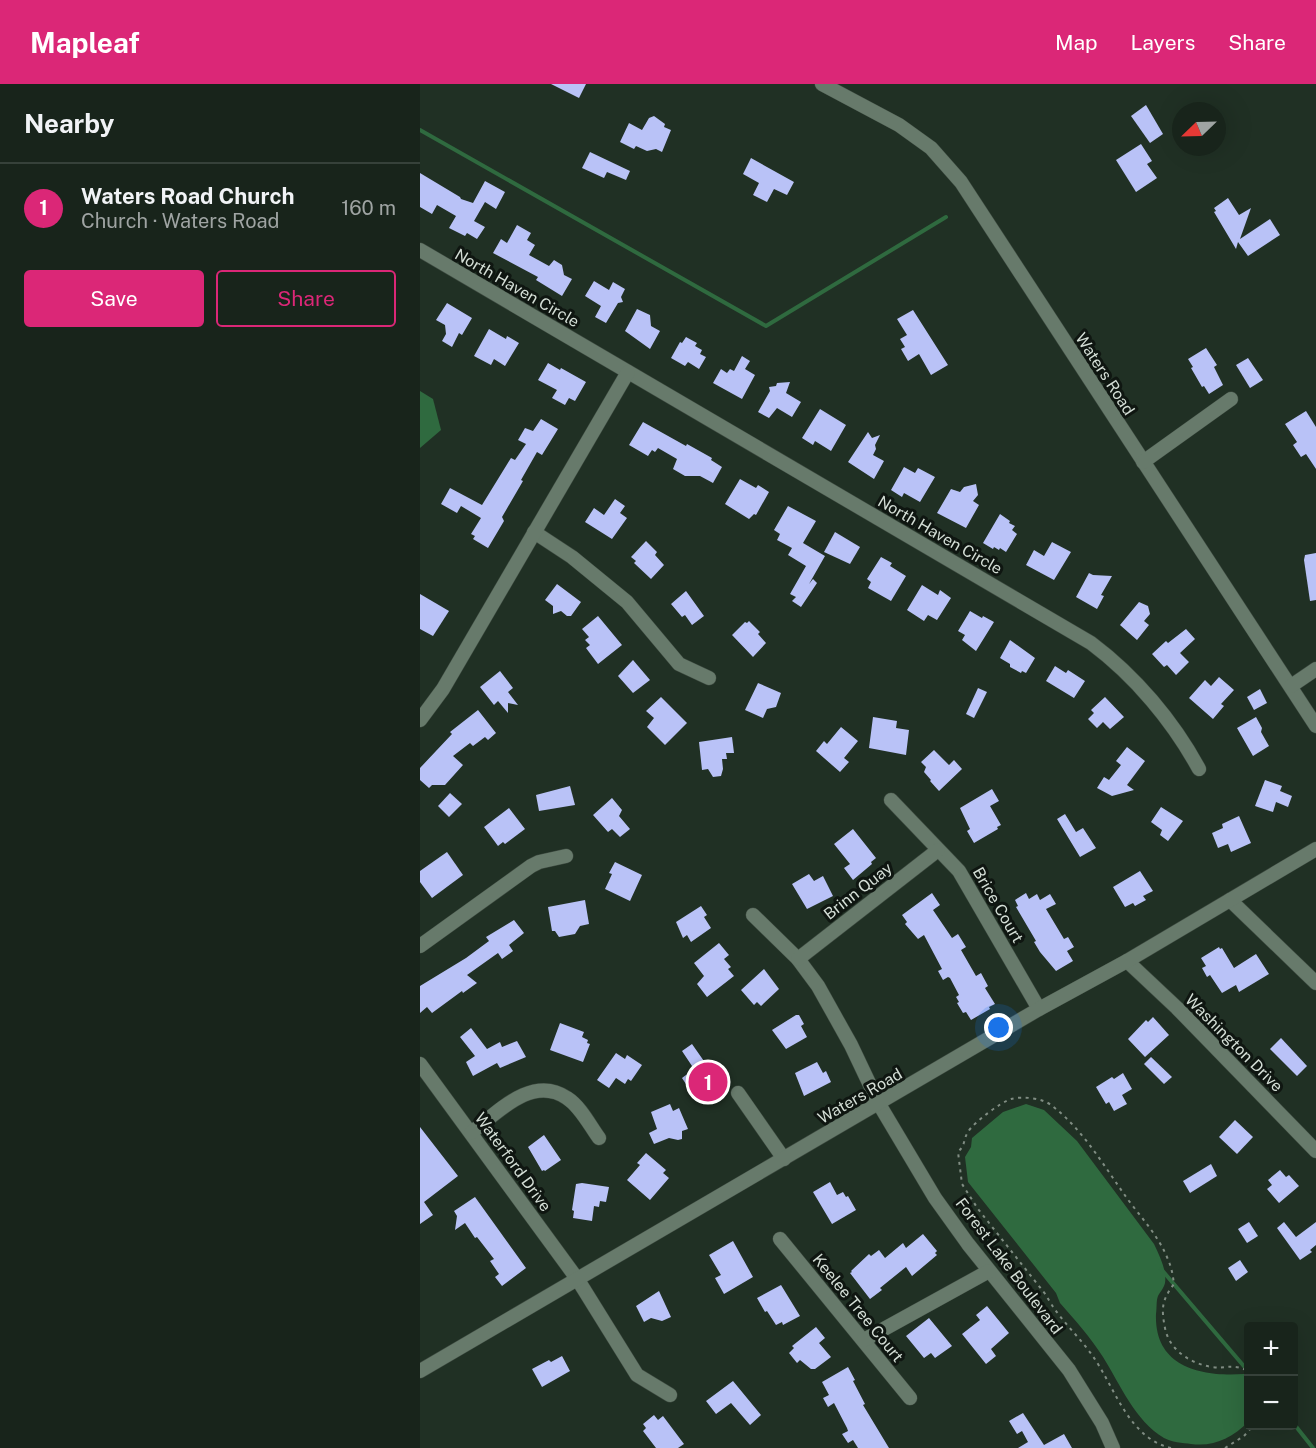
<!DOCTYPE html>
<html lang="en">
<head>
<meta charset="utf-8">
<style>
  body { margin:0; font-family:"Public Sans",sans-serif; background:#212c24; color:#f1f3f6 }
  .controls { position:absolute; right:18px; bottom:18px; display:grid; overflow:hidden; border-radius:6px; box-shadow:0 6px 24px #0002 }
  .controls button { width:54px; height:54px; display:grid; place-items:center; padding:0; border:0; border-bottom:2px solid #36413a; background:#18241b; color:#f1f3f6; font:30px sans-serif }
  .compass { position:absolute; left:752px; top:18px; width:54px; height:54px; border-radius:50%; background:#18241b; box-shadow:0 6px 24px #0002; rotate:247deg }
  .you { position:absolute; left:579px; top:944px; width:21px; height:21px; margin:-15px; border:4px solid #fff; border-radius:50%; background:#1a73e8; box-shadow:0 0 0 9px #1a73e833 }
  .badge { display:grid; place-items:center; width:39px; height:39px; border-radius:50%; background:#db2777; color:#fff; font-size:20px; font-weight:700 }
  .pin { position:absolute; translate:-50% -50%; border:3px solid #fff; box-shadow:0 2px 6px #0006 }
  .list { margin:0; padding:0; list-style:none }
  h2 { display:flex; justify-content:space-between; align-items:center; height:78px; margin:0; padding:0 24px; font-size:26px }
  h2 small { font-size:20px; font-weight:400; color:#9fa4a3 }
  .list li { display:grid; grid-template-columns:39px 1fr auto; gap:18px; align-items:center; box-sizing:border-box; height:90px; padding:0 24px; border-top:2px solid #36413a }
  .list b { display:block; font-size:22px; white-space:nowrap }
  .list p { margin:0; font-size:20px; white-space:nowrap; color:#9fa4a3 }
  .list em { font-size:20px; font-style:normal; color:#9fa4a3 }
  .actions { display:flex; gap:12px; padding:18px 24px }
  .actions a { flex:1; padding:14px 0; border:2px solid #db2777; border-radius:6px; text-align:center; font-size:21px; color:#db2777 }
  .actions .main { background:#db2777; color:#fff }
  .map { position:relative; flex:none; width:896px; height:1364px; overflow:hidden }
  header { display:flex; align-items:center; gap:36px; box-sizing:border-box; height:84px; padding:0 30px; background:#db2777; color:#fff }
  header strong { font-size:28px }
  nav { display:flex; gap:33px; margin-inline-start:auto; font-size:21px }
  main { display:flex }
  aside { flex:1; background:#18241b }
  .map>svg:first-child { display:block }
</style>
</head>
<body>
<header>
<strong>Mapleaf</strong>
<nav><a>Map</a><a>Layers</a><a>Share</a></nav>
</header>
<main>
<aside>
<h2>Nearby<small></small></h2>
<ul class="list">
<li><span class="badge">1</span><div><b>Waters Road Church</b><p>Church · Waters Road</p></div><em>160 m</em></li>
</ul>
<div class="actions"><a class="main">Save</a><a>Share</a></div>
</aside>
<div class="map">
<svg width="896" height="1364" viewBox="0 0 896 1364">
  <rect width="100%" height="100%" fill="#203024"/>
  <g fill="#2f6a3f">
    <polygon points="0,307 13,315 21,346 0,364"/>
    <path d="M606,1020L624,1026L657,1057L734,1160C739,1171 747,1186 745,1199C744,1204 740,1208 738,1212C736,1217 737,1224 736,1230C734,1283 781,1293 824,1290L828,1293V1338C812,1354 794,1363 771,1360C763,1359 751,1358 744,1354C715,1337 700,1300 683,1273C671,1254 655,1236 640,1219L636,1209L548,1098L545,1073L551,1063L552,1054L583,1028Z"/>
  </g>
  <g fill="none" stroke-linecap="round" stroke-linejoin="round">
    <g stroke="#2f6a3f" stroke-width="4">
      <polyline points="0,46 346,242 526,133"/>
      <polyline points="741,1185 828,1287"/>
      <polyline points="874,1340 893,1364"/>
    </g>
  </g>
  <g fill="#b9c2f7">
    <polygon points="131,0 166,0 159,14"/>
    <polygon points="726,21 743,50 730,59 711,32"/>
    <polygon points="234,32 245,40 244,43 251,46 242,68 236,65 227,67 216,62 214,65 200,58 209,39 222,46 229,34"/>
    <polygon points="721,60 732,77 727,80 737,94 716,108 696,76"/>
    <polygon points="170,68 210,87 206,96 187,88 184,94 162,84"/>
    <polygon points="331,74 374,98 367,111 354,105 347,118 333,111 339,99 323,90"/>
    <polygon points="0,89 40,113 41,115 53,119 65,97 85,108 76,125 65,118 54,137 65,143 57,155 47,149 45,152 29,144 36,132 17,121 12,130 0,123"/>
    <polygon points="808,114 819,131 831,124 820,155 850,135 860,151 828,172 818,158 816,165 794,128 796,127 794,124"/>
    <polygon points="97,141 111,149 107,156 115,161 109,171 129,182 134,176 142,181 144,191 152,195 142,212 116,196 118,193 73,169 81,155 87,159"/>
    <polygon points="174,197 189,206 193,198 205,205 201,213 203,218 198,219 186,239 175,233 181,222 165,212"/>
    <polygon points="27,219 52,234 42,251 39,249 32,263 22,257 26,250 25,241 16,236"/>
    <polygon points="217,225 230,231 231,242 240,247 230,265 205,247"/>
    <polygon points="493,226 528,281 511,291 499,270 488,277 481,265 485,263 480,255 487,251 477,235"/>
    <polygon points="69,245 86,255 87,252 99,259 85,282 74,275 71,281 54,272"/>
    <polygon points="266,253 277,259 275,262 282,266 280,270 286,273 279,285 268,278 265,282 251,274 260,258 262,259"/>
    <polygon points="786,264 797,281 794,283 803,301 789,310 784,302 782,303 771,284 773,283 768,275"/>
    <polygon points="322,272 330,277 325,285 335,291 322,315 293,299 301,285 307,289 310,285 314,287"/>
    <polygon points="828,274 843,296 830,304 816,281"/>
    <polygon points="128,279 140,286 141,284 166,298 155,317 149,314 145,321 132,314 137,306 118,296"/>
    <polygon points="370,298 366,309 381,318 372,333 357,324 349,334 338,328 350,307 349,303 356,302 357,299"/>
    <polygon points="400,325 426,341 411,367 395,357 393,361 382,354"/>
    <polygon points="886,327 896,343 896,385 886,370 881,373 873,361 877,358 865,340"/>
    <polygon points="121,335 138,345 122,371 117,368 101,396 103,397 82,433 84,437 68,464 53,455 55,452 51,450 61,434 41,422 37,429 21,420 30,404 62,421 91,374 95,376 106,360 98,356 105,344 113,347"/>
    <polygon points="223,338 266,362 267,360 292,374 291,376 302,383 293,399 280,392 265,392 253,385 257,375 238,364 235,368 232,366 228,372 209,361"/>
    <polygon points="448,348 452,354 460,351 455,361 456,365 453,371 464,377 454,395 428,378"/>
    <polygon points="484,383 495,389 498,384 515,393 500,418 484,409 482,413 471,406"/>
    <polygon points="320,395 336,404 338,401 349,408 336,431 334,430 329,435 305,420"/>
    <polygon points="556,400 558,411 553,417 559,421 546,444 517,429 531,405 540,408 544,403"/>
    <polygon points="195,415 205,422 200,429 207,434 192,455 165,438 174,424 184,431"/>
    <polygon points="368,422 396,437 383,459 405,472 389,500 393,495 397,499 381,523 372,517 376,513 370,510 386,482 368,471 372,464 357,456 360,450 354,446"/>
    <polygon points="580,430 590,437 589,439 595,442 592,446 597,450 586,468 580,464 579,466 574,463 573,465 563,459"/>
    <polygon points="415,448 440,463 430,480 404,468"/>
    <polygon points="226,457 237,468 235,471 244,481 231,495 214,479 216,477 211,473"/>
    <polygon points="632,458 651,468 634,496 606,481 614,466 624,472"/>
    <polygon points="896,469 896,516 890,517 884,476 885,471"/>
    <polygon points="461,473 472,479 470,482 486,492 471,517 448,504 451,498 447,495"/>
    <polygon points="669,489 673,491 692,492 681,511 684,512 677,525 656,513"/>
    <polygon points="137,500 161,518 151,532 147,532 141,527 133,530 133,522 125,516"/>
    <polygon points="502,501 518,511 520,506 531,514 517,536 508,531 504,537 487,526"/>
    <polygon points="266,507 284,532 272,541 265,531 262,533 251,520"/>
    <polygon points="0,510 29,527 13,552 0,545"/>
    <polygon points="719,518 728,522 730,530 724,537 729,541 717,556 700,541"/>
    <polygon points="550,527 562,534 563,532 574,538 556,567 542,556 545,551 538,547"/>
    <polygon points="178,532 202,561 178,580 166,564 170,561 165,556 169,553 162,545"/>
    <polygon points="329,537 340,548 338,550 346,559 333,573 312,551 325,538 327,539"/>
    <polygon points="766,545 775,555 760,569 769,578 756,591 747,581 744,583 732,570 746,557 748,559"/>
    <polygon points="590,556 615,574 606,589 602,587 601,589 590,583 590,580 580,574"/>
    <polygon points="213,576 230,596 213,609 198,592"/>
    <polygon points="635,582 646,589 648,586 665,597 654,614 626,597"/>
    <polygon points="80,587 93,604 88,608 98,621 88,619 88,629 78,617 74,621 60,603"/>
    <polygon points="799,593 814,606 801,620 804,622 793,635 769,614 785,596 791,602"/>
    <polygon points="338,599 361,609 356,623 347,625 343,634 325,626"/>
    <polygon points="558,604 567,608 554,634 546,630"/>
    <polygon points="840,605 847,619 834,626 827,613"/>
    <polygon points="241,613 267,639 245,661 227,643 234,634 226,627"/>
    <polygon points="685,613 704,633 690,645 683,638 677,644 668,635 674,629 671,626"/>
    <polygon points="58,626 76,649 68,656 65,653 53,662 50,659 33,672 43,681 25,701 12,701 9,704 0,696 0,684 32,650 30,648"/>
    <polygon points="453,633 477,637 476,644 489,646 486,671 449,664"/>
    <polygon points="836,633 842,644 841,648 849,662 833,672 817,644"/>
    <polygon points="421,643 438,657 424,674 429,678 420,688 396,667 404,657 407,660"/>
    <polygon points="312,653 314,669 306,669 307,675 302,675 303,685 301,692 293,693 288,685 282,686 279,658"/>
    <polygon points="707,663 725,677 707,701 714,706 692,712 677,704 684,693 689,696 701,681 696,677"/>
    <polygon points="514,666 529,681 534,676 542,685 519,707 510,697 511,696 504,688 506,683 501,678"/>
    <polygon points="845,696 862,702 860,707 872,712 868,723 856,718 853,728 835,722"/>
    <polygon points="150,702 155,721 119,727 116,711"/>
    <polygon points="572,705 579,717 570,722 581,741 577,743 578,745 554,759 547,747 550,745 540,724"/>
    <polygon points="30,709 42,720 29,733 18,722"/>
    <polygon points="192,714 202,726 199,732 210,745 200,753 192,745 188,748 173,731"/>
    <polygon points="741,723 763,737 748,757 740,751 742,746 731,738"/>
    <polygon points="89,724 105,745 85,760 83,758 78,762 64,743"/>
    <polygon points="645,730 656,748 663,744 676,764 660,773 637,735"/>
    <polygon points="819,732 831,759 811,768 808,760 798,764 792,749 803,744 802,740"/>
    <polygon points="433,745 456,774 451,778 452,780 433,796 424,784 430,780 414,760"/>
    <polygon points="27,768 43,791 12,814 0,798 0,787"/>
    <polygon points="195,778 222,791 210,817 185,805 192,790 189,789"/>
    <polygon points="720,787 733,807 723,812 726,816 715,822 713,819 705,823 693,803"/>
    <polygon points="389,790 394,797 403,792 413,812 387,825 372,800"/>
    <polygon points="512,809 520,821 513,826 532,854 538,850 546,863 541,866 556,892 561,889 568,902 565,904 575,920 569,923 570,925 551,936 546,928 543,929 537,919 539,918 536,913 539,911 530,894 528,893 523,896 518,887 522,885 504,851 498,855 485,840 487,838 482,831"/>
    <polygon points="606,809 609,815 617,810 620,816 630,810 636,820 626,825 644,855 648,853 654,863 647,867 653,877 636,887 620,868 614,858 616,857 596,823 598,822 595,816"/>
    <polygon points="165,816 169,840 160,842 155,850 139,853 135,847 132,847 128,823"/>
    <polygon points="281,822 287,831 284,833 291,844 271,858 267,851 263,854 256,838"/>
    <polygon points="94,836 104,849 89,861 93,867 82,875 78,869 47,891 57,899 43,909 42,907 12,929 7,923 0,929 0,902 46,874 69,857 66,853"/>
    <polygon points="299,859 309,871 304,875 311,883 308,885 314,892 287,913 277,900 284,892 274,879"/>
    <polygon points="799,863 800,865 802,864 814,884 836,870 849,890 819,908 816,901 802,909 790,891 787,893 782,884 786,882 781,874"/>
    <polygon points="344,885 359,905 341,922 337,918 334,921 321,906"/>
    <polygon points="376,931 379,931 384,940 381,942 387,953 366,965 352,946"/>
    <polygon points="733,933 749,951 725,973 708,955 726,936 728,938"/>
    <polygon points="140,939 164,948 162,953 168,956 167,959 170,960 163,978 130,966"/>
    <polygon points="51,944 67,965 80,958 82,963 97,957 106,973 80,984 77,979 53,992 46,978 55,972 40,953"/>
    <polygon points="861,954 887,982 877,992 850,965"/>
    <polygon points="272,960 293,990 300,985 308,996 300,1005 292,1006 277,1017 262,994 274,985 262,967"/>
    <polygon points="196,969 205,975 207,971 222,981 211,997 208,995 205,1000 196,994 189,1004 177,996"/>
    <polygon points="731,973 752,993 744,1000 724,980"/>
    <polygon points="397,978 403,989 406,987 411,998 384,1012 375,989"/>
    <polygon points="703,989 712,1005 702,1011 707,1020 694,1027 689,1018 686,1020 676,1003 692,993 694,995"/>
    <polygon points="250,1020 253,1027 259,1024 268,1045 262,1047 262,1055 258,1056 249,1054 234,1060 229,1049 237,1045 231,1028"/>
    <polygon points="815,1036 833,1053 817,1070 799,1053"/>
    <polygon points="0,1043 38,1092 4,1118 13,1131 0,1140"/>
    <polygon points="124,1051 141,1076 125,1087 124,1086 122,1087 108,1063"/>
    <polygon points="226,1069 246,1086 243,1089 249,1094 230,1116 207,1096 220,1081 217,1079"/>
    <polygon points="791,1080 797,1092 770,1109 763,1097"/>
    <polygon points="860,1086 866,1093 869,1091 879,1102 859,1119 847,1105 852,1101 848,1096"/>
    <polygon points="410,1098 417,1111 423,1108 426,1113 428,1112 436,1126 412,1140 393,1108"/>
    <polygon points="162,1099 189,1103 186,1118 180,1117 179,1123 174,1122 172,1137 153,1134 154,1127 152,1126 156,1100"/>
    <polygon points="55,1113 106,1184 82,1202 75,1193 79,1190 70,1177 74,1175 57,1153 55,1154 45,1139 35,1146 37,1132 34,1127"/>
    <polygon points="829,1138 838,1152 827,1159 818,1145"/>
    <polygon points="864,1138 876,1153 896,1138 896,1161 890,1166 892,1168 880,1176 857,1144"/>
    <polygon points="503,1150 517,1167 515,1169 517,1171 492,1192 486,1183 460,1204 462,1206 450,1215 430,1189 432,1188 431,1187 449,1170 451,1172 459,1166 465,1174 483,1159 486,1164"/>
    <polygon points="313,1157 333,1193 304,1210 295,1194 301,1191 289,1171"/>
    <polygon points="820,1176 828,1188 816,1197 808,1184"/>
    <polygon points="361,1201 380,1232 363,1241 362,1238 356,1241 347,1227 345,1228 337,1214"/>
    <polygon points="239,1207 251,1233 242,1237 231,1234 224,1238 216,1222"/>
    <polygon points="567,1222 589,1249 571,1265 576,1272 566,1280 542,1250 560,1236 556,1231"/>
    <polygon points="509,1234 532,1262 515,1274 511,1269 504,1274 486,1252"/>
    <polygon points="396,1243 405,1254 399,1259 411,1273 395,1285 391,1285 380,1276 377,1279 369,1269 374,1264 372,1262"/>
    <polygon points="142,1272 150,1287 122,1303 112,1285 129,1276 131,1278"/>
    <polygon points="428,1283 435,1296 433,1297 445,1320 443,1321 469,1364 438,1364 433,1356 428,1359 422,1350 428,1347 427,1344 414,1319 408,1323 403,1314 409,1311 402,1298"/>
    <polygon points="313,1297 341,1331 330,1341 311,1319 296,1330 286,1317"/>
    <polygon points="603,1329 624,1361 644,1350 652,1364 598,1364 608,1358 602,1347 597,1350 589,1337"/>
    <polygon points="234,1331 238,1336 243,1332 264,1360 258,1364 236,1364 223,1347 226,1344 223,1340"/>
  </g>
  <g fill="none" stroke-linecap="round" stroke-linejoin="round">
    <defs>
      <g id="minor">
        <polyline points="402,0 479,41 511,64 541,98 896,642"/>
        <path d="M0,166L671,559C715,592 753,637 779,685"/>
        <polyline points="723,378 811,315"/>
        <polyline points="114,448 152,473 207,518 259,580 289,594"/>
        <polyline points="871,602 896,585"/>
        <polyline points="0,636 23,605 208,288"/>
        <polyline points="471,716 539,787 619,925"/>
        <polyline points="810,816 896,899"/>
        <polyline points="333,831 378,875 398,902 431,961 459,1020 515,1114 548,1160 649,1286 682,1339 693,1364"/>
        <polyline points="0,862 111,782 119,778 146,772"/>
        <polyline points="378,875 518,766"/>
        <polyline points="707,877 757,924 896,1067"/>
        <polyline points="0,980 158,1196 217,1291 250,1311"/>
        <polyline points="318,1009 364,1075"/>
        <path d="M51,1049C77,1029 112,990 147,1014C161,1023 170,1042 179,1054"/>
        <polyline points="360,1155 490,1314"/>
        <polyline points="444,1256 569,1187"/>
        <polyline points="0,1287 619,925 707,877 896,765"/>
      </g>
    </defs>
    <use href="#minor" stroke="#3e4b41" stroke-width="15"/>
    <g stroke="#808d83" stroke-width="2" stroke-dasharray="3 4.5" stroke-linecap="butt">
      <path d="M751,1364C708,1354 695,1303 672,1271C657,1250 638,1234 626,1211L558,1125L542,1100L538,1068C546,1060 543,1056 548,1048C553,1039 581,1018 591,1015C603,1012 622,1014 631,1021C664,1046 685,1084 709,1117C724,1137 740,1154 749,1178C752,1185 753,1193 754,1200C742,1216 741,1224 745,1244C749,1266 771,1280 792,1283C807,1285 813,1279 828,1287"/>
      <polyline points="805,1364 824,1352 833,1342"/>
    </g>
    <use href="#minor" stroke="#677a6b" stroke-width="14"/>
  </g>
  <g text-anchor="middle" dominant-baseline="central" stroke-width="6" stroke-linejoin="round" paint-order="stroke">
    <g font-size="16" fill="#d4ded6" stroke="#0f1611">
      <text transform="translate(97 204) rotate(30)">North Haven Circle</text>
      <text transform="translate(685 290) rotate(57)">Waters Road</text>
      <text transform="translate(520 451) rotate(30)">North Haven Circle</text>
      <text transform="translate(438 807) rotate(-38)">Brinn Quay</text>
      <text transform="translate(578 821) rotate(60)">Brice Court</text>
      <text transform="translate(814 959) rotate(45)">Washington Drive</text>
      <text transform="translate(440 1012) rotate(-30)">Waters Road</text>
      <text transform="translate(93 1078) rotate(54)">Waterford Drive</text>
      <text transform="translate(589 1182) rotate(53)">Forest Lake Boulevard</text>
      <text transform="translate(438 1224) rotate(51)">Keelee Tree Court</text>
    </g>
  </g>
</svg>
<div class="controls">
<button>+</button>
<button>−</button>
</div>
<svg class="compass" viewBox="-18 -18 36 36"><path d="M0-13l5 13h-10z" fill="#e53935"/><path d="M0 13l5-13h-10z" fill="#9fa4a3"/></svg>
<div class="you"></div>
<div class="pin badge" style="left:288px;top:998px">1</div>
</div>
</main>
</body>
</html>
